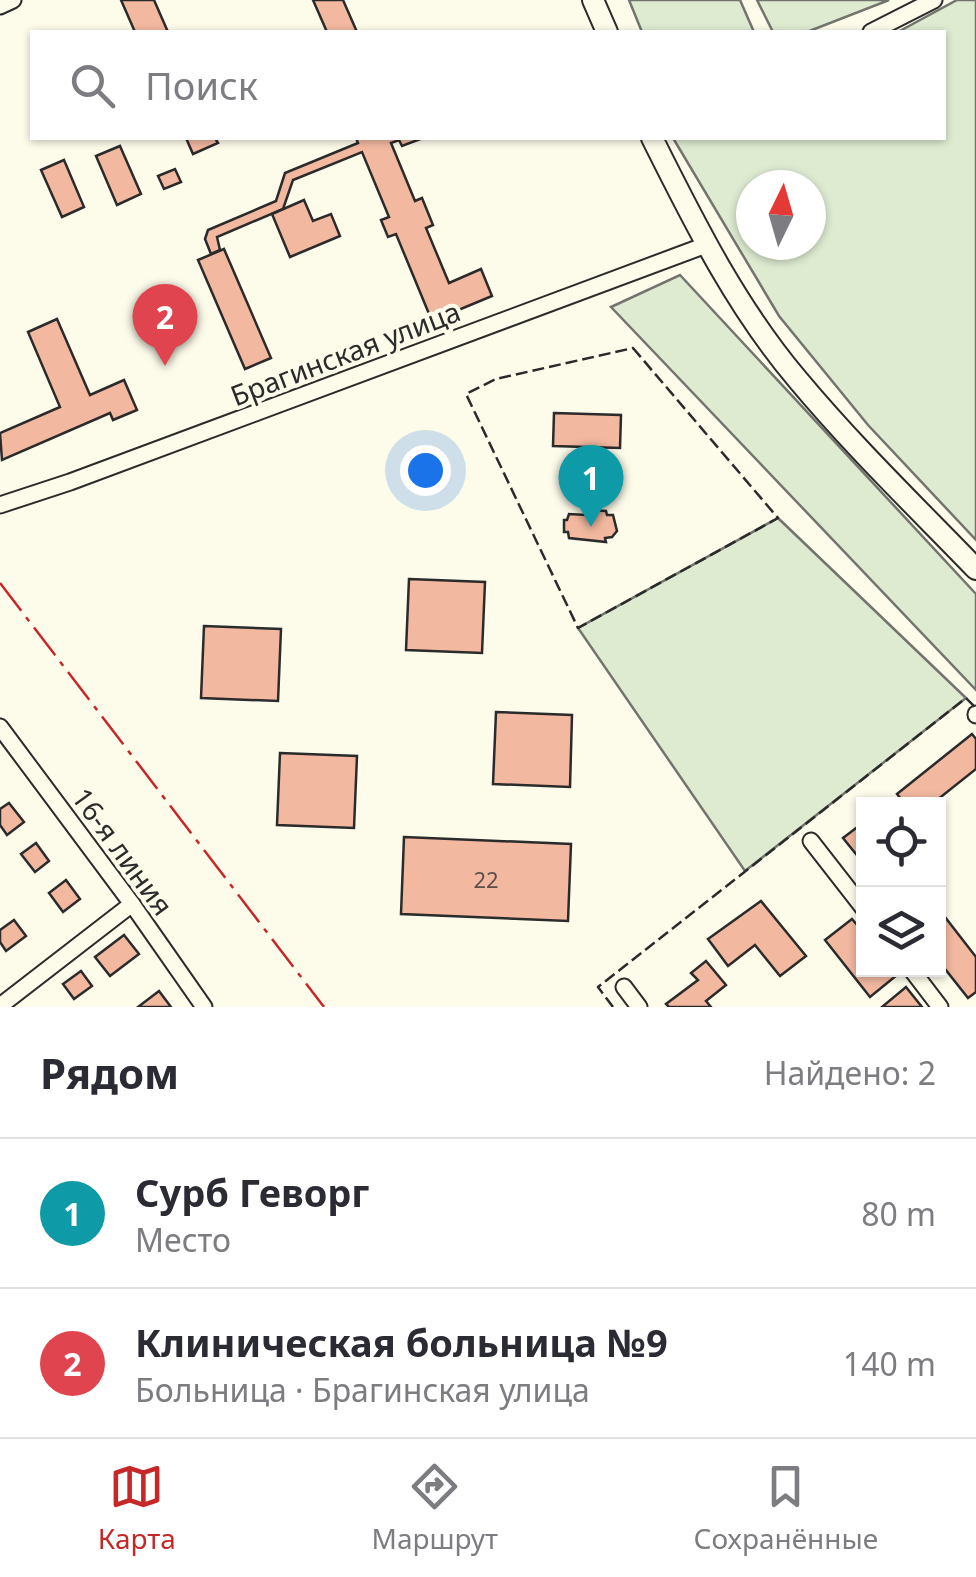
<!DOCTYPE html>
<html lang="ru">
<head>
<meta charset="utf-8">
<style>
  body { margin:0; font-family:"Noto Sans",sans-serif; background:#f2f2f3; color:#2b2b33 }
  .controls { position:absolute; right:30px; bottom:30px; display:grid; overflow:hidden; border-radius:0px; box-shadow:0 2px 8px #0004 }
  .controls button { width:90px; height:90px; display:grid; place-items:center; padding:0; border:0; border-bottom:2px solid #e1e1e2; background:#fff; color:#2b2b33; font:50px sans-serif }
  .compass { position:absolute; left:736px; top:170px; width:90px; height:90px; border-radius:50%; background:#fff; box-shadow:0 2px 8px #0004; rotate:5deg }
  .you { position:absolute; left:425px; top:470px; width:35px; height:35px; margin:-25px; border:8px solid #fff; border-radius:50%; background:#1a73e8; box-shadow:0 0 0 15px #1a73e833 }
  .badge { display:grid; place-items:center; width:65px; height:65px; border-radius:50%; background:#c62828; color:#fff; font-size:32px; font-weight:700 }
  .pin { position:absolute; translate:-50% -82px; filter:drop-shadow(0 2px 5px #0008) }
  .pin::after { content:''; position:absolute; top:52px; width:35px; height:30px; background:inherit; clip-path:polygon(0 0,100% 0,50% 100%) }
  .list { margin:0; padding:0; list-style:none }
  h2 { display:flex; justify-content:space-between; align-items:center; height:130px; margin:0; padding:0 40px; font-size:42px }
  h2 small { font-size:32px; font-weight:400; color:#7c7c81 }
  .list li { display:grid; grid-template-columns:65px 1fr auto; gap:30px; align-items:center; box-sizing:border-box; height:150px; padding:0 40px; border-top:2px solid #e1e1e2 }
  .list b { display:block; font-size:38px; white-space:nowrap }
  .list p { margin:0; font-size:32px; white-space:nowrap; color:#7c7c81 }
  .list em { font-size:32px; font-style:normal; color:#7c7c81 }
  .icon { flex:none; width:55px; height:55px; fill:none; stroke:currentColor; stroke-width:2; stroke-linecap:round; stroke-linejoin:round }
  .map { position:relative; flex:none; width:976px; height:1007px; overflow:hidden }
  .search { position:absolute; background:#fff; box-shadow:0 2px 8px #0004; left:30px; right:30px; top:30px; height:110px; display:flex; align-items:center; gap:25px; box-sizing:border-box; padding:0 35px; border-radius:0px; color:#7c7c81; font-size:38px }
  .sheet { height:430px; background:#fff }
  nav { display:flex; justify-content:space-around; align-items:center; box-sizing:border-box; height:140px; border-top:2px solid #e1e1e2; background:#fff; font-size:28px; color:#7c7c81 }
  nav a { display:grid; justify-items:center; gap:5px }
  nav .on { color:#c62828 }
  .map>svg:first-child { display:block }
</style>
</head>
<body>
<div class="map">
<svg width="976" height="1007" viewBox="0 0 976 1007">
  <rect width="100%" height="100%" fill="#fdfbea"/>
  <g fill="#deebd1" stroke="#74746e" stroke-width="2.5" fill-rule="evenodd">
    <polygon points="629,0 740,0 754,32 642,32"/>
    <polygon points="757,0 889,0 807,32 773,32"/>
    <path d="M957,0H976V540L868,425L779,316L673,138H944V32H898ZM811,185V245H751V185Z"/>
    <polygon points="680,275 976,594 976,690 611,307"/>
    <polygon points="778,518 966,698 745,871 578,628"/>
  </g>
  <g fill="#f2b8a0" stroke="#2b2b2b" stroke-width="2.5">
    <polygon points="121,0 154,0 168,32 135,32"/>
    <polygon points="313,0 343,0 357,32 327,32"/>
    <polygon points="186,138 215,138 218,143 193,154"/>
    <polygon points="356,138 423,138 402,146 399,140 391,143 415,201 422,198 433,225 426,228 449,283 481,269 492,296 432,321 396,234 388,237 381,220 389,217 362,152 293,180 283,209 217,237 220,250 211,254 205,239 208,230 276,201 285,173 358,143"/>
    <polygon points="120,146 141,194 117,205 96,156"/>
    <polygon points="64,160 84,207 62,217 41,170"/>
    <polygon points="175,169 181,182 164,189 158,176"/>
    <polygon points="304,200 313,221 331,214 340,236 290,257 272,214"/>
    <polygon points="224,249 271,358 245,369 198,260"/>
    <polygon points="57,319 90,395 124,380 137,410 113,420 110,413 2,460 0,433 60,407 28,332"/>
    <polygon points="554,413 621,415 620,448 553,446"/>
    <polygon points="587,510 606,511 607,515 613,515 617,531 612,537 605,538 606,542 569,538 568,532 564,532 564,520 567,520 569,514 587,515"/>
    <polygon points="409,579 485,582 482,653 406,650"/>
    <polygon points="204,626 281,629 278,701 201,698"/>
    <polygon points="496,712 572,715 570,787 493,784"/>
    <polygon points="972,734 976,739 976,769 932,804 905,804 897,794"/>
    <polygon points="280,753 357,756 354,828 277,825"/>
    <polygon points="9,803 24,822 7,835 0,825 0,809"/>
    <polygon points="864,822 864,864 843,838"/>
    <polygon points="404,837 571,844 568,921 401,914"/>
    <polygon points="36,843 49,861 35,872 21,854"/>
    <polygon points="66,880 80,899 63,912 49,893"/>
    <polygon points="761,901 806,956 780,976 755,945 728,966 708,939"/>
    <polygon points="938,908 976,957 976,992 968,998 938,960"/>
    <polygon points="852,919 864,933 864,969 893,969 897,975 870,997 825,940"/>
    <polygon points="14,920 26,936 6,951 0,942 0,930"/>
    <polygon points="124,935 139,954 110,976 95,957"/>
    <polygon points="706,961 726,985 706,1001 711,1007 669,1007 666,1004 698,980 691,973"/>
    <polygon points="81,971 92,986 74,999 63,984"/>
    <polygon points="906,987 922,1007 882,1007"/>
    <polygon points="159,991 171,1007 138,1007"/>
  </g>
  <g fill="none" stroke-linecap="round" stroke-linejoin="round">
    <defs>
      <g id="minor">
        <polyline points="0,6 13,0"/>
        <polyline points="871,32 934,0"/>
        <polyline points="0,505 70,482 706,245"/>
        <polyline points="976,714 976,715"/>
        <polyline points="0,727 132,904 204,1007"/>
        <polyline points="811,841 864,909"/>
        <polyline points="911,969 940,1007"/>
        <polyline points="624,987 639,1007"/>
        <polyline points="0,1006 132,904"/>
      </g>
      <g id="major">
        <polyline points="593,0 607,32"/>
        <path d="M652,138C694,222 736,307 798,380C853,446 916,507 976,569"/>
      </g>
    </defs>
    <use href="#minor" stroke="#2b2b2b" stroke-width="19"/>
    <use href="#major" stroke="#2b2b2b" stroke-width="24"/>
    <use href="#minor" stroke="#fdfbea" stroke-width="15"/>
    <use href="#major" stroke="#fdfbea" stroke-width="20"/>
    <g stroke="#2b2b2b" stroke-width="2.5" stroke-dasharray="12 5" stroke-linecap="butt">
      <polygon points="633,348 778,518 578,628 466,394 496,379"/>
      <polyline points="613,1007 598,987 966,698 976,708"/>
    </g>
    <polyline stroke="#c62828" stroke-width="2.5" stroke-dasharray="35 8 5 8" stroke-linecap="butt" points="0,583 324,1007"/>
  </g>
  <g text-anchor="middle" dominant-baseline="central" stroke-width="8" stroke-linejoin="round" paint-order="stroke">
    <g font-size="22" fill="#5d4e48">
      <text x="486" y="879">22</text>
    </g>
    <g font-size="28" fill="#2b2b2b" stroke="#fdfbea">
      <text transform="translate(345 353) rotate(-21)">Брагинская улица</text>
      <text transform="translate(123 851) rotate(54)">16-я линия</text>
    </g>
  </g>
</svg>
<div class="controls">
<button><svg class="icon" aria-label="locate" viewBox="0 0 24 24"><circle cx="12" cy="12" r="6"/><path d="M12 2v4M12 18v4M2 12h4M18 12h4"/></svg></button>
<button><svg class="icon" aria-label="layers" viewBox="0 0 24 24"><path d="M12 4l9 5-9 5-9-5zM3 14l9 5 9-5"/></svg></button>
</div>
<svg class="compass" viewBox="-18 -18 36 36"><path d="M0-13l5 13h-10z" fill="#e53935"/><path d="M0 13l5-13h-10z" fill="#7c7c81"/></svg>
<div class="you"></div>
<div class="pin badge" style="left:591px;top:527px;background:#0f9aa8">1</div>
<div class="pin badge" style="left:165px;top:366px;background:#e0444e">2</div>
<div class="search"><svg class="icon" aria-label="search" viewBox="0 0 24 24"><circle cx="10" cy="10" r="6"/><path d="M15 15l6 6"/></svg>Поиск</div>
</div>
<section class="sheet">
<h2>Рядом<small>Найдено: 2</small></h2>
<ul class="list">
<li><span class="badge" style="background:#0f9aa8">1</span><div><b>Сурб Геворг</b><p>Место</p></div><em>80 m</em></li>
<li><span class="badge" style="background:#e0444e">2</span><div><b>Клиническая больница №9</b><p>Больница · Брагинская улица</p></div><em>140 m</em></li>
</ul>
</section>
<nav>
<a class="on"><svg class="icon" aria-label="map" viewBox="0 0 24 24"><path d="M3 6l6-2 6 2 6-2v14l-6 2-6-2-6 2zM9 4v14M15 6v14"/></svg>Карта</a>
<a><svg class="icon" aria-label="directions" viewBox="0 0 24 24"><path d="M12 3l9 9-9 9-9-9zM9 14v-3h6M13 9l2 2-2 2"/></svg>Маршрут</a>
<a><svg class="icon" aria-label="saved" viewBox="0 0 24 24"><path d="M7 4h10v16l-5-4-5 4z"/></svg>Сохранённые</a>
</nav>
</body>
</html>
